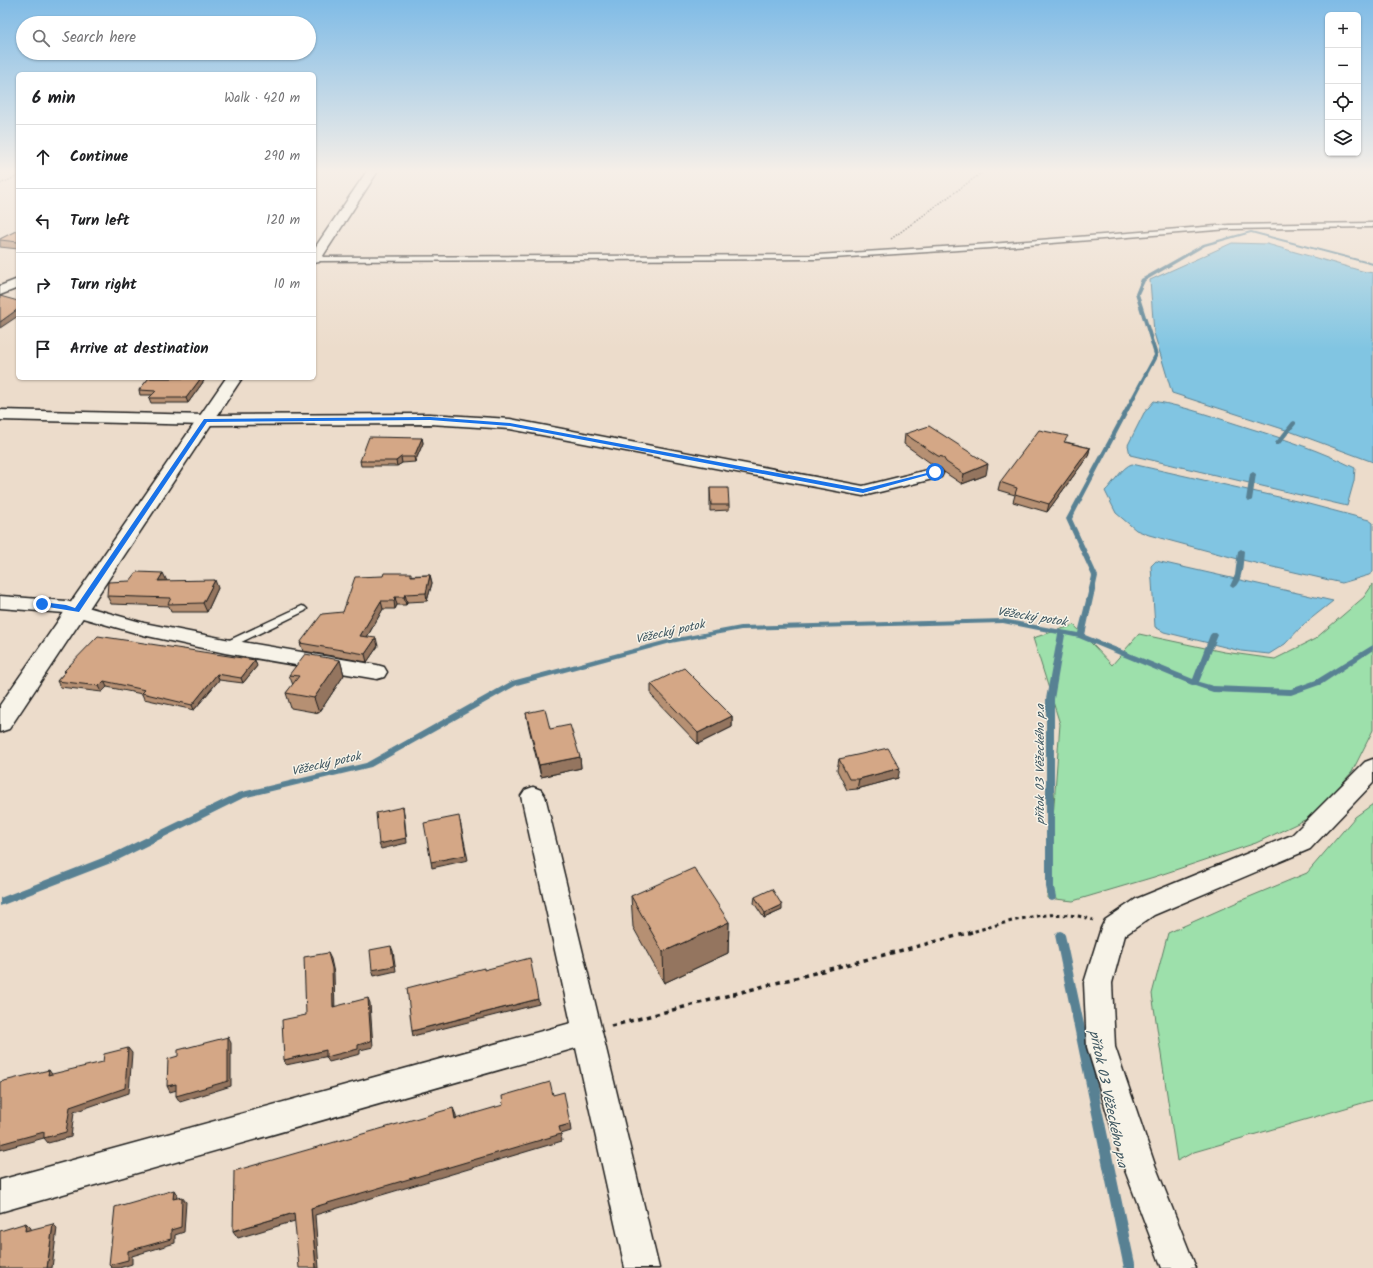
<!DOCTYPE html>
<html lang="en">
<head>
<meta charset="utf-8">
<style>
  body { margin:0; font-family:Kalam,sans-serif; background:#f6f6f6; color:#202124 }
  .controls { position:absolute; right:12px; top:12px; display:grid; overflow:hidden; border-radius:6px; box-shadow:0 1px 3px #0004 }
  .controls button { width:36px; height:36px; display:grid; place-items:center; padding:0; border:0; border-bottom:1px solid #e0e0e0; background:#fff; color:#202124; font:20px sans-serif }
  .stop { position:absolute; width:12px; height:12px; margin:-9px; border:3px solid #1a73e8; border-radius:50%; background:#fff }
  .stop.end { background:#1a73e8; border-color:#fff; box-shadow:0 1px 4px #0008 }
  .list { margin:0; padding:0; list-style:none }
  h2 { display:flex; justify-content:space-between; align-items:center; height:52px; margin:0; padding:0 16px; font-size:17px }
  h2 small { font-size:13px; font-weight:400; color:#757577 }
  .list li { display:grid; grid-template-columns:26px 1fr auto; gap:12px; align-items:center; box-sizing:border-box; height:64px; padding:0 16px; border-top:1px solid #e0e0e0 }
  .list b { display:block; font-size:15px; white-space:nowrap }
  .list em { font-size:13px; font-style:normal; color:#757577 }
  .icon { flex:none; width:22px; height:22px; fill:none; stroke:currentColor; stroke-width:2; stroke-linecap:round; stroke-linejoin:round }
  .map { position:relative; flex:none; width:1373px; height:1268px; overflow:hidden }
  .search { position:absolute; background:#fff; box-shadow:0 1px 3px #0004; left:16px; top:16px; width:300px; height:44px; display:flex; align-items:center; gap:10px; box-sizing:border-box; padding:0 14px; border-radius:22px; color:#757577; font-size:15px }
  .panel { position:absolute; background:#fff; box-shadow:0 1px 3px #0004; left:16px; top:72px; width:300px; height:308px; border-radius:6px }
  .map>svg:first-child { display:block }
</style>
</head>
<body>
<div class="map">
<svg width="1373" height="1268" viewBox="0 0 1373 1268">
  <rect width="100%" height="100%" fill="#ecdccb"/>
  <filter id="ink" filterUnits="userSpaceOnUse"><feTurbulence type="fractalNoise" baseFrequency=".025" numOctaves="2"/><feDisplacementMap in="SourceGraphic" scale="8" xChannelSelector="R" yChannelSelector="G"/><feConvolveMatrix kernelMatrix="1 2 1 2 8 2 1 2 1" color-interpolation-filters="sRGB"/></filter>
  <g filter="url(#ink)">
    <g fill="#9de0ab" stroke="#5c7e64">
      <polygon points="1373,584 1373,730 1352,772 1313,816 1256,843 1154,877 1073,901 1047,898 1060,724 1033,638 1074,625 1112,665 1139,634 1224,652 1275,659 1315,639 1364,597"/>
      <polygon points="1373,804 1373,1100 1194,1152 1177,1161 1152,994 1168,933 1242,900 1307,873 1355,817"/>
    </g>
    <g fill="#81c5e2" stroke="#598193">
      <polygon points="1232,243 1267,244 1362,271 1373,273 1373,462 1289,431 1172,393 1154,333 1150,280"/>
      <path d="M1154,401C1187,407 1217,418 1249,428C1285,439 1321,451 1355,468L1354,481L1347,506L1130,455L1128,445L1144,413Z"/>
      <path d="M1132,464L1301,502L1369,520L1373,523V572L1369,575L1342,583L1238,559L1149,535L1136,530L1116,513L1105,491C1112,485 1123,466 1132,464Z"/>
      <polygon points="1156,561 1333,601 1303,625 1285,644 1269,654 1241,651 1164,632 1155,627 1151,566"/>
    </g>
    <g fill="none" stroke-linecap="round" stroke-linejoin="round">
      <g fill="#598193" fill-rule="evenodd">
        <polygon points="1251,231 1373,263 1373,265 1251,233 1205,246 1145,281 1139,294 1158,355 1072,519 1098,576 1085,635 1193,679 1210,635 1212,633 1216,633 1218,635 1199,682 1213,686 1291,689 1316,680 1373,645 1373,650 1322,684 1291,695 1213,692 1192,685 1079,638 1065,635 1054,699 1054,887 1056,897 1055,900 1052,901 1049,900 1046,887 1046,699 1058,634 1003,623 741,630 671,643 517,685 371,767 243,798 116,861 0,906 0,898 110,855 238,793 366,763 512,681 671,639 741,626 1003,619 1078,633 1092,576 1066,519 1154,355 1135,294 1141,279 1203,244"/>
        <polygon points="1294,421 1296,422 1296,424 1279,445 1275,445 1275,443 1292,422"/>
        <polygon points="1253,472 1256,474 1252,500 1249,502 1246,500 1250,474"/>
        <path d="M1241,549L1244,551C1243,561 1243,583 1233,588L1230,586L1235,575L1238,551Z"/>
        <polygon points="1060,931 1063,932 1065,935 1136,1268 1124,1268 1055,935 1057,932"/>
      </g>
      <defs>
        <g id="service">
          <polygon points="1373,223 1373,227 1229,229 990,248 817,259 314,261 314,257 817,255 990,244 1229,225"/>
          <polygon points="302,606 305,607 307,609 305,611 229,648 225,649 220,646 221,644"/>
        </g>
        <g id="minor">
          <polygon points="18,279 18,288 0,295 0,286"/>
          <polygon points="0,410 206,415 430,414 510,419 863,486 935,468 941,469 943,473 941,477 863,496 510,429 430,424 206,425 0,420"/>
          <polygon points="0,596 66,601 144,623 225,639 377,665 384,667 387,672 384,677 377,679 225,653 143,635 65,613 0,608"/>
          <polygon points="1373,759 1373,783 1310,849 1154,915 1125,935 1112,983 1115,1047 1155,1165 1196,1268 1162,1268 1123,1165 1087,1047 1084,983 1101,928 1105,920 1136,899 1292,835 1365,762"/>
          <polygon points="533,787 541,790 545,796 659,1268 625,1268 576,1048 0,1212 0,1180 571,1023 521,796 525,790"/>
        </g>
        <g id="primary">
          <polygon points="367,171 378,171 319,262 314,263 314,249"/>
          <polygon points="226,378 242,378 9,729 0,732 0,705"/>
        </g>
      </defs>
      <use href="#service" stroke="#1c1c1c" stroke-width="3"/>
      <use href="#minor" stroke="#1c1c1c" stroke-width="3"/>
      <use href="#primary" stroke="#1c1c1c" stroke-width="3"/>
      <g stroke="#1c1c1c" stroke-width="1.5" stroke-dasharray="1.5 1.5" stroke-linecap="butt">
        <polyline points="0,184 18,176"/>
        <polyline points="891,239 984,171"/>
      </g>
      <path stroke="#1c1c1c" stroke-width="3" stroke-dasharray="3.5 3.5" stroke-linecap="butt" d="M968,933C1008,922 1053,906 1093,920"/>
      <polyline stroke="#1c1c1c" stroke-width="3.5" stroke-dasharray="4.5 4.5" stroke-linecap="butt" points="611,1026 972,932"/>
      <use href="#service" fill="#f7f3e8" fill-rule="evenodd"/>
      <use href="#minor" fill="#f7f3e8" fill-rule="evenodd"/>
      <use href="#primary" fill="#f7f3e8" fill-rule="evenodd"/>
    </g>
    <g fill="#b69073" stroke="#1c1c1c">
      <polygon points="18,230 18,249 0,247 0,239"/>
      <polygon points="149,378 206,378 188,403 151,403 149,398 152,395 140,395 139,390"/>
      <polygon points="905,434 986,475 962,484 944,472 941,468 936,467 904,444"/>
      <polygon points="422,438 423,443 415,462 402,463 397,466 361,466 360,461"/>
      <polygon points="1066,442 1090,448 1088,456 1047,512 1013,502 1015,495 998,490 1000,482"/>
      <polygon points="710,488 729,505 729,510 710,511"/>
      <polygon points="430,575 432,583 427,601 407,602 406,605 397,605 395,609 383,609 367,637 378,646 367,662 303,651 300,643 343,612 383,576"/>
      <polygon points="167,581 218,588 207,612 171,612 169,606 111,604 107,596"/>
      <polygon points="340,660 344,675 319,713 291,708 286,693 293,685 289,675"/>
      <polygon points="257,666 243,683 219,680 194,710 144,699 142,694 107,687 102,692 60,687 57,681 65,672 64,671"/>
      <polygon points="651,684 732,716 732,727 698,744 651,695"/>
      <polygon points="526,713 550,729 580,757 581,768 541,777 528,724"/>
      <polygon points="839,759 898,778 857,789 847,790 837,770"/>
      <polygon points="631,896 729,922 728,953 664,983 633,927"/>
      <polygon points="755,897 782,910 764,918 754,903"/>
    </g>
    <g fill="#94755e" stroke="#1c1c1c">
      <polygon points="18,309 18,316 0,328 0,322"/>
      <polygon points="201,378 206,378 188,403 186,398"/>
      <polygon points="422,438 423,443 415,462 414,457"/>
      <polygon points="1090,448 1088,456 1047,512 1049,504"/>
      <polygon points="401,457 402,463 397,466 396,461"/>
      <polygon points="988,464 986,475 962,484 964,474"/>
      <polygon points="163,573 167,581 158,581"/>
      <polygon points="430,575 432,583 427,601 426,593"/>
      <polygon points="215,580 218,588 207,612 203,603"/>
      <polygon points="405,594 407,602 406,605 404,597"/>
      <polygon points="395,597 397,605 395,609 394,601"/>
      <polygon points="381,601 383,609 363,644 360,636"/>
      <polygon points="376,638 378,646 367,662 365,654"/>
      <polygon points="255,660 257,666 243,683 241,678"/>
      <polygon points="340,660 344,675 319,713 314,698"/>
      <polygon points="217,674 219,680 194,710 192,705"/>
      <polygon points="104,681 107,687 102,692 99,686"/>
      <polygon points="732,716 732,727 698,744 698,733"/>
      <polygon points="580,757 581,768 541,777 539,765"/>
      <polygon points="900,768 898,778 857,789 859,779"/>
      <polygon points="403,807 404,813 407,843 381,849 379,844"/>
      <polygon points="460,821 468,860 432,868 431,862"/>
      <polygon points="782,905 782,910 764,918 765,913"/>
      <polygon points="729,922 728,953 664,983 663,952"/>
      <polygon points="391,946 393,951 396,971 374,976 372,970"/>
      <polygon points="328,953 331,959 334,973 335,1012 333,1007"/>
      <polygon points="368,998 370,1003 373,1047 360,1050 360,1054 329,1062 326,1057"/>
      <polygon points="538,999 539,1004 413,1036 412,1031"/>
      <polygon points="228,1037 231,1043 231,1086 180,1102 176,1096"/>
      <polygon points="128,1048 132,1053 129,1093 74,1112 71,1137 48,1143 44,1138 0,1150 0,1144 70,1107"/>
      <polygon points="326,1050 329,1056 286,1065 284,1060"/>
      <polygon points="49,1070 53,1076 48,1075"/>
      <polygon points="176,1084 180,1089 170,1092 167,1086"/>
      <polygon points="453,1108 456,1115 457,1126 455,1119"/>
      <polygon points="570,1124 571,1131 561,1134 562,1141 315,1215 319,1268 316,1268 311,1208 559,1127"/>
      <polygon points="174,1190 177,1195 176,1204 173,1199"/>
      <polygon points="182,1197 186,1202 184,1232 175,1235 175,1243 132,1256 132,1264 119,1268 112,1268 109,1265 128,1251 171,1230"/>
      <polygon points="294,1213 298,1220 238,1238 233,1231"/>
      <polygon points="26,1223 31,1228 30,1236 25,1231"/>
      <polygon points="53,1224 57,1228 52,1268 47,1268"/>
    </g>
    <g fill="#d4a786" stroke="#1c1c1c">
      <polygon points="18,230 18,242 0,240 0,239"/>
      <polygon points="0,296 18,301 18,309 0,322"/>
      <polygon points="149,378 201,378 186,398 149,398 156,391 139,390"/>
      <polygon points="929,426 988,464 964,474 946,462 943,457 938,456 905,434"/>
      <polygon points="1039,430 1068,436 1064,442 1090,448 1049,504 1015,494 1017,488 1000,482"/>
      <polygon points="369,437 422,438 414,457 401,457 396,461 360,461"/>
      <polygon points="710,488 728,488 729,505 711,505"/>
      <polygon points="137,572 163,573 158,581 215,580 203,603 168,604 171,598 107,596 108,582 130,581"/>
      <polygon points="384,573 411,573 411,576 430,575 426,593 405,594 404,597 395,597 394,601 381,601 360,636 376,638 365,654 300,643 322,614 343,612 355,577 383,576"/>
      <polygon points="98,636 255,660 241,678 217,674 192,705 142,693 145,690 104,681 99,686 57,681 66,671 64,671"/>
      <polygon points="305,654 340,660 314,698 286,693 299,676 289,675"/>
      <polygon points="684,668 732,716 698,733 651,684"/>
      <polygon points="545,709 550,729 570,725 580,757 539,765 526,713"/>
      <polygon points="888,748 900,768 859,779 849,779 839,759"/>
      <polygon points="403,807 406,838 379,844 376,813"/>
      <polygon points="459,816 466,855 431,862 424,823"/>
      <polygon points="694,868 729,922 663,952 631,896"/>
      <polygon points="772,889 782,905 765,913 755,897"/>
      <polygon points="391,946 394,966 372,970 370,950"/>
      <polygon points="328,953 332,968 333,1007 368,998 371,1041 358,1045 358,1049 326,1057 326,1050 284,1060 282,1020 306,1015 304,957"/>
      <polygon points="530,958 538,999 412,1031 407,988 484,968 484,970"/>
      <polygon points="228,1037 228,1081 176,1096 176,1084 167,1086 168,1059 178,1056 178,1050"/>
      <polygon points="128,1048 125,1088 70,1107 66,1132 44,1138 44,1132 0,1144 0,1082 49,1070 48,1075 103,1062 104,1054"/>
      <polygon points="550,1082 553,1095 564,1092 570,1124 559,1127 561,1134 311,1208 316,1268 299,1268 294,1213 233,1231 234,1171 453,1108 455,1119 503,1105 502,1096"/>
      <polygon points="174,1190 173,1199 182,1197 181,1227 171,1230 171,1239 128,1251 128,1260 109,1265 115,1207"/>
      <polygon points="26,1223 25,1231 53,1224 47,1268 0,1268 0,1231"/>
    </g>
  </g>
  <linearGradient id="sky" x2="0" y2="1"><stop stop-color="#7fbbe6"/><stop offset="0.49" stop-color="#f6efe8"/><stop offset="1" stop-color="#f6efe8" stop-opacity="0"/></linearGradient>
  <rect width="1373" height="349" fill="url(#sky)"/>
  <polygon fill="#1a73e8" points="430,417 510,423 863,489 935,471 938,472 863,493 510,426 430,420 207,422 79,612 42,606 39,604 42,602 66,605 75,608 204,419"/>
  <g text-anchor="middle" dominant-baseline="central" stroke-width="3" stroke-linejoin="round" paint-order="stroke">
    <g font-size="12" font-style="italic" fill="#3f5761" stroke="#f7f3e8">
      <text transform="translate(1032 617) rotate(9)">Věžecký potok</text>
      <text transform="translate(670 632) rotate(-13)">Věžecký potok</text>
      <text transform="translate(326 764) rotate(-13)">Věžecký potok</text>
      <text transform="translate(1040 764) rotate(-90)">přítok 03 Věžeckého p.a</text>
    </g>
    <g font-size="14" font-style="italic" fill="#3f5761" stroke="#f7f3e8">
      <text transform="translate(1108 1099) rotate(78)">přítok 03 Věžeckého p.a</text>
    </g>
  </g>
</svg>
<div class="controls">
<button>+</button>
<button>−</button>
<button><svg class="icon" aria-label="locate" viewBox="0 0 24 24"><circle cx="12" cy="12" r="6"/><path d="M12 2v4M12 18v4M2 12h4M18 12h4"/></svg></button>
<button><svg class="icon" aria-label="layers" viewBox="0 0 24 24"><path d="M12 4l9 5-9 5-9-5zM3 14l9 5 9-5"/></svg></button>
</div>
<div class="stop" style="left:935px;top:472px"></div>
<div class="stop end" style="left:42px;top:604px"></div>
<div class="search"><svg class="icon" aria-label="search" viewBox="0 0 24 24"><circle cx="10" cy="10" r="6"/><path d="M15 15l6 6"/></svg>Search here</div>
<section class="panel">
<h2>6 min<small>Walk · 420 m</small></h2>
<ul class="list">
<li><svg class="icon" aria-label="ahead" viewBox="0 0 24 24"><path d="M12 20V5M6 11l6-6 6 6"/></svg><div><b>Continue</b></div><em>290 m</em></li>
<li><svg class="icon" aria-label="left" viewBox="0 0 24 24"><path d="M17 20v-9H6M10 6l-5 5 5 5"/></svg><div><b>Turn left</b></div><em>120 m</em></li>
<li><svg class="icon" aria-label="right" viewBox="0 0 24 24"><path d="M7 20v-9h11M14 6l5 5-5 5"/></svg><div><b>Turn right</b></div><em>10 m</em></li>
<li><svg class="icon" aria-label="arrive" viewBox="0 0 24 24"><path d="M6 21V4h12l-3 4 3 4H6"/></svg><div><b>Arrive at destination</b></div></li>
</ul>
</section>
</div>
</body>
</html>
